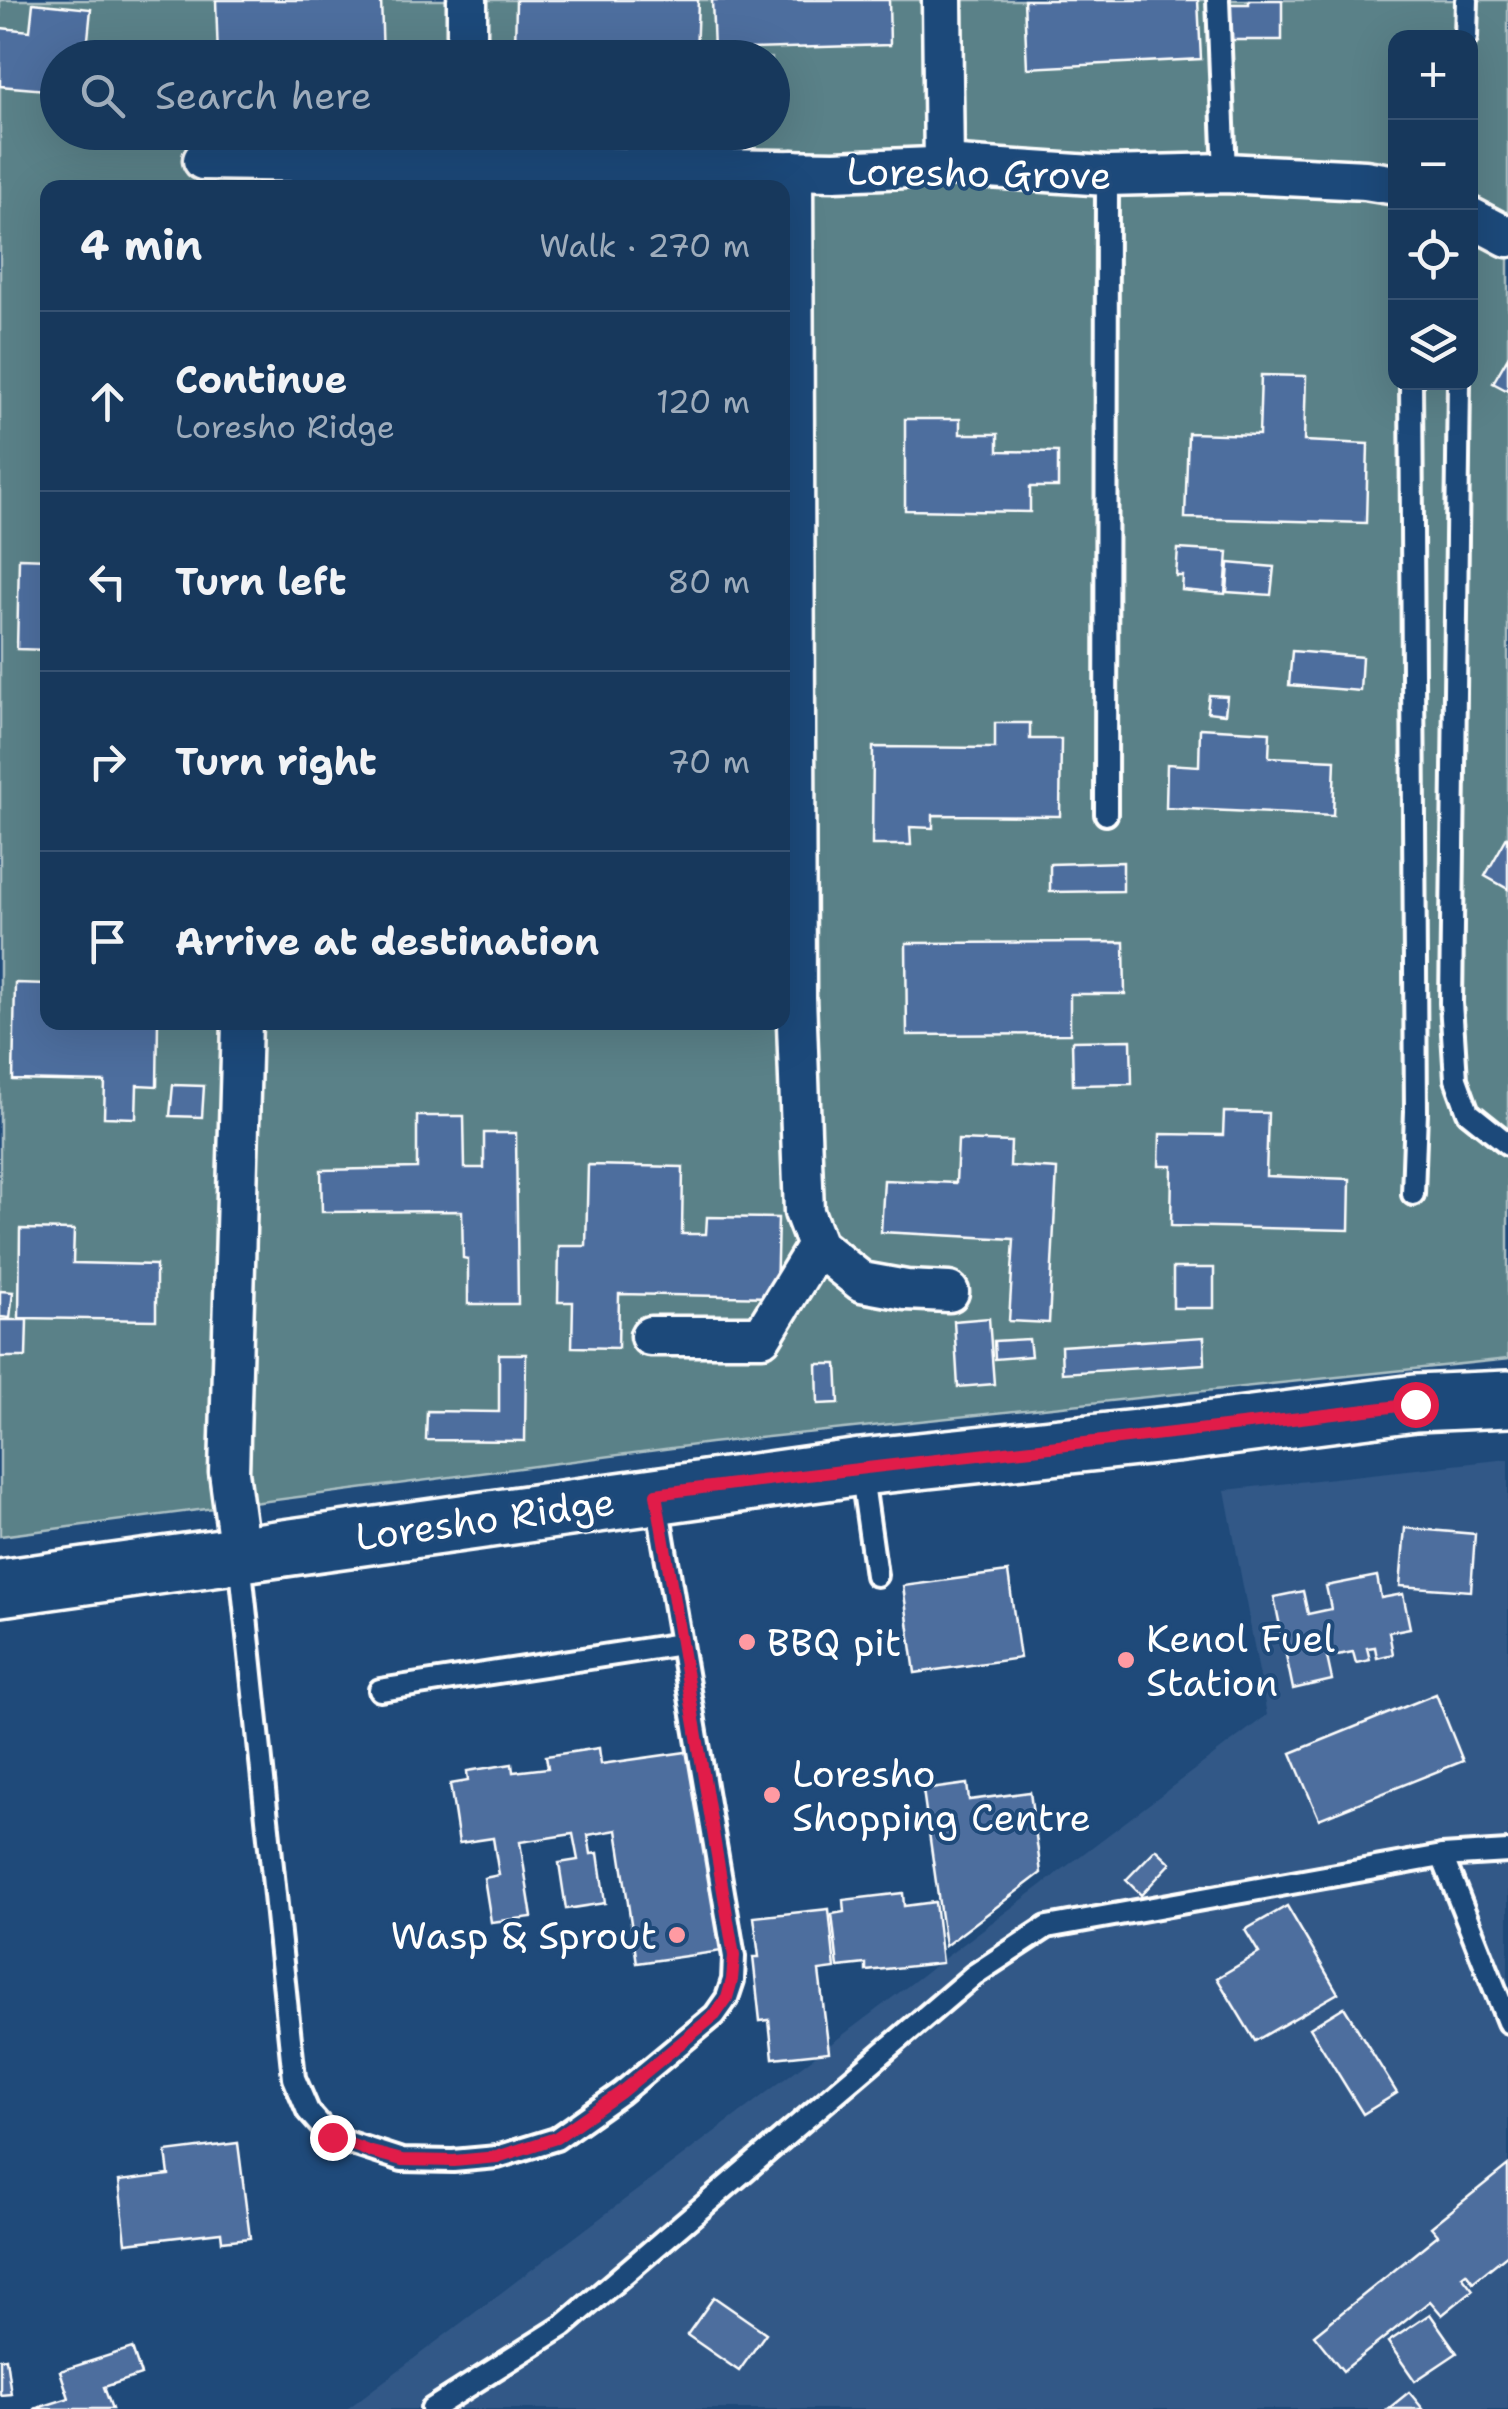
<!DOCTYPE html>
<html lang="en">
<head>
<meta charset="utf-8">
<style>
  body { margin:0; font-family:"Shantell Sans",sans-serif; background:#244365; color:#f1f3f6 }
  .controls { position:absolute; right:30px; top:30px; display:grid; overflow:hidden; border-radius:20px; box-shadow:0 10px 40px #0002 }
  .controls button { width:90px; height:90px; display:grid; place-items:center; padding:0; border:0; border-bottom:2px solid #365272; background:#17385c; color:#f1f3f6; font:50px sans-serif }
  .stop { position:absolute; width:30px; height:30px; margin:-22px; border:8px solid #e11d48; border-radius:50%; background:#fff }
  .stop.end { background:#e11d48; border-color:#fff; box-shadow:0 2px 10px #0008 }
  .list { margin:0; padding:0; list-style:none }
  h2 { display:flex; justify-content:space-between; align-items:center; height:130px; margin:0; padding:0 40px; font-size:42px }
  h2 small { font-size:32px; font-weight:400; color:#9eacbb }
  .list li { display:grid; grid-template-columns:65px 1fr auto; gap:30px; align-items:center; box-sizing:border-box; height:180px; padding:0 40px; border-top:2px solid #365272 }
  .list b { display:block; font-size:38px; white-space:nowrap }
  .list p { margin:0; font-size:32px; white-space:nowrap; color:#9eacbb }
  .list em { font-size:32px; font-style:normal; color:#9eacbb }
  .icon { flex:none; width:55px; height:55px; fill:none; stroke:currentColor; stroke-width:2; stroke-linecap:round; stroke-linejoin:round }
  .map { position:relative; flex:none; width:1508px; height:2409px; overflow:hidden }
  .search { position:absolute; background:#17385c; box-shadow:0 10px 40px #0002; left:40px; top:40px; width:750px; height:110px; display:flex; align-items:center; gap:25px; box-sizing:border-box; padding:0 35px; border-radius:55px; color:#9eacbb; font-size:38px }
  .panel { position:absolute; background:#17385c; box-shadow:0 10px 40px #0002; left:40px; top:180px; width:750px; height:850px; border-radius:20px }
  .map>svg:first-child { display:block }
</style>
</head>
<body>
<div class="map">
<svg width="1508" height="2409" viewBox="0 0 1508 2409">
  <rect width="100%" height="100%" fill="#1f4a7a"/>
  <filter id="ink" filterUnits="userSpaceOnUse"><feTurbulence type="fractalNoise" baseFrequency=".01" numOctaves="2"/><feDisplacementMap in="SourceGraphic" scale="20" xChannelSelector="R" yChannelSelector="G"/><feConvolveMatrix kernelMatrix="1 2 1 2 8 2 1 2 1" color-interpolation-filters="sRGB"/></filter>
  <g filter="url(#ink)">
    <polygon fill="#315887" points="1508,1459 1508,2409 347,2409 1267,1715 1225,1490"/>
    <path fill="#5a8188" stroke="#acc0c4" stroke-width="2.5" fill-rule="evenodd" d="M0,0H1508V1359L710,1443L0,1536ZM1396,38H1470V382H1396ZM58,58H772V132H58ZM48,188H782V1022H48Z"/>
    <g fill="#4e6e9e" stroke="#fff" stroke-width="2.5">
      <polygon points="216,0 381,0 383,57 218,58"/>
      <polygon points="516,0 698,0 696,57 515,52"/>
      <polygon points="712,0 889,0 890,45 714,50"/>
      <polygon points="1024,0 1198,0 1201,59 1027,68"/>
      <polygon points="1249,0 1282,0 1282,40 1224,40 1223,4 1249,4"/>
      <polygon points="33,3 91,9 88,39 141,44 140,58 58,58 58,91 0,86 0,28 30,31"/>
      <polygon points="1508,357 1508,391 1493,383"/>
      <polygon points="1261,375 1306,376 1304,441 1368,444 1366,523 1185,518 1188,433 1259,435"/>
      <polygon points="905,419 960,419 960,434 998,434 998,451 1058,452 1058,487 1030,487 1030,512 905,510"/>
      <polygon points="1178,549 1228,552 1225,594 1182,590 1183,576 1176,576"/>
      <polygon points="19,558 48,559 48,650 17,649"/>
      <polygon points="1229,563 1274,567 1271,595 1227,592"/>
      <polygon points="1292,651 1362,657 1360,691 1289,685"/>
      <polygon points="1209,695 1227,696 1225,714 1207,712"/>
      <polygon points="995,723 1030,723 1030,739 1061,739 1060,816 933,815 933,828 910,827 911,845 872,845 873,747 995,748"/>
      <polygon points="1200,728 1270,732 1269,757 1335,760 1333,816 1166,808 1167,764 1199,766"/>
      <polygon points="1507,837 1508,837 1508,889 1485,876"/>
      <polygon points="1123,862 1123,891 1050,892 1050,864"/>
      <polygon points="1124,942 1125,994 1070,994 1070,1034 907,1035 906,943"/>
      <polygon points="15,983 48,984 48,1022 158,1022 157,1086 137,1085 136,1118 104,1117 105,1082 13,1080"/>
      <polygon points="1131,1040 1132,1084 1073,1085 1072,1041"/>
      <polygon points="173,1085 204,1086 202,1117 170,1116"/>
      <polygon points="1224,1112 1268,1113 1266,1176 1350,1179 1349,1230 1171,1226 1172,1166 1159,1166 1160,1134 1223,1135"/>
      <polygon points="417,1116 464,1116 465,1168 484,1168 484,1133 516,1133 518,1304 468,1304 468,1259 463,1258 462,1211 322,1212 321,1170 417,1168"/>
      <polygon points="958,1140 1011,1142 1010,1166 1057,1169 1049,1323 1009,1321 1014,1239 881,1232 884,1180 956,1183"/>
      <polygon points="588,1165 683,1167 682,1234 706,1234 707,1217 778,1218 776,1297 619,1294 618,1348 572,1347 573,1302 558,1302 559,1246 586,1246"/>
      <polygon points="20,1229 74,1230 73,1263 156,1265 156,1320 19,1318"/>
      <rect x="1173" y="1268" width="41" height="40"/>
      <polygon points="0,1291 13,1292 10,1318 0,1317"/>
      <polygon points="989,1318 994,1384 958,1387 954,1321"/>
      <polygon points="0,1320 27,1320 26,1357 0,1357"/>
      <polygon points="1204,1337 1205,1364 1062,1373 1061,1346"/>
      <polygon points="1029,1339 1031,1356 995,1359 994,1341"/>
      <polygon points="499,1354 526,1354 525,1441 426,1440 427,1411 499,1412"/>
      <polygon points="817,1364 837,1364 839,1403 818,1404"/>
      <polygon points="1405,1528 1475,1534 1471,1591 1400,1586"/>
      <polygon points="1008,1572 1020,1658 915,1673 903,1586"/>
      <polygon points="1377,1576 1381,1598 1403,1594 1410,1628 1389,1632 1393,1654 1377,1658 1375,1647 1367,1648 1370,1660 1356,1663 1353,1652 1327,1657 1332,1680 1293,1689 1274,1597 1303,1591 1308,1614 1331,1609 1326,1586"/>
      <polygon points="1436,1694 1463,1761 1319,1819 1291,1753"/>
      <polygon points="599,1748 601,1764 693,1751 722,1951 637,1963 617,1830 588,1835 591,1854 598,1853 605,1903 566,1909 559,1863 578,1860 573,1834 520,1842 532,1917 491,1922 484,1878 499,1875 493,1838 459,1843 450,1784 468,1781 467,1771 512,1764 513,1772 548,1768 546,1756"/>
      <polygon points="967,1784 969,1800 1030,1792 1041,1873 945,1946 923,1790"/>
      <polygon points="1156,1849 1171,1863 1141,1895 1126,1880"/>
      <polygon points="903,1893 904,1906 935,1902 942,1963 866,1971 866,1964 838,1967 832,1914 844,1912 843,1900"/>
      <polygon points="1287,1906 1338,1993 1255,2041 1217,1978 1259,1953 1245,1930"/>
      <polygon points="829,1909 835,1969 819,1971 829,2052 773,2058 769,2020 760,2021 753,1957 759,1957 754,1917"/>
      <polygon points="1344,2007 1397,2093 1363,2114 1310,2028"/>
      <polygon points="238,2143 250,2238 222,2241 221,2232 126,2243 119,2181 169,2175 166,2152"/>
      <polygon points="1508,2165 1508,2254 1473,2282 1466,2273 1462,2276 1473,2290 1442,2315 1430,2301 1343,2371 1314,2335 1438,2235 1431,2227"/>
      <polygon points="714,2297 766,2333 739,2371 687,2335"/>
      <polygon points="1430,2314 1457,2353 1415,2381 1388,2342"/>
      <polygon points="132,2348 141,2375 104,2387 112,2409 34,2409 69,2398 60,2371"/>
      <polygon points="6,2358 11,2394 0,2395 0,2359"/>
      <polygon points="1409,2392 1423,2409 1388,2409"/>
    </g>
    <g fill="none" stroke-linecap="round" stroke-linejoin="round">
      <defs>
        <g id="lane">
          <polyline points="1218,0 1225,173"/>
          <polyline points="1466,38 1467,0"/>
          <polyline points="1411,382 1416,1111 1413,1194"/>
          <polyline points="1459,382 1451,1003 1456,1079 1468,1112 1508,1144"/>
          <polyline points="1106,814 1107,176"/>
          <polyline points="861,1469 876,1575"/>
          <polyline points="240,1559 294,2078 308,2111 331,2137 402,2160 453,2161 497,2157 556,2139 621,2093 715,2015 727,1998 733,1980 734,1957 656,1496"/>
          <polyline points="380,1690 681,1644"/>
          <polyline points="1442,1856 1508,2022"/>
          <polyline points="432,2409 563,2326 974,1975 1047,1927 1442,1856 1508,1852"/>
        </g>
        <g id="street">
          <polyline points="467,0 467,58"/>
          <polyline points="942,0 944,167"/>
          <polyline points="203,160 834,171 958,166 1107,176 1225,173 1365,180 1396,185"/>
          <polyline points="793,170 796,997 804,1212 817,1246 862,1282 906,1290 949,1292"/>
          <polyline points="1470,217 1508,237"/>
          <polyline points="650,1336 762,1336 817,1246"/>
          <polyline points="240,1554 229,1472 242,1022"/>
        </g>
        <polyline id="secondary" points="0,1588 861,1467 1175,1434 1415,1403 1508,1399"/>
      </defs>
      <use href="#lane" stroke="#fff" stroke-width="28"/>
      <use href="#street" stroke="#fff" stroke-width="45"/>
      <use href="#secondary" stroke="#fff" stroke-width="62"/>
      <use href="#lane" stroke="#1f4a7a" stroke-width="20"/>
      <use href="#street" stroke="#1f4a7a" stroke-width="38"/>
      <use href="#secondary" stroke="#1f4a7a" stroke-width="55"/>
    </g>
  </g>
  <g fill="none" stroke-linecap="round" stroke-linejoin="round" filter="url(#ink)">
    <path stroke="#e11d48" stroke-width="12" d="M332,2137L368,2151L402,2160L454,2161L497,2157L556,2138L620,2093L715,2015L727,1998L732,1980L734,1956L656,1494C908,1461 1162,1436 1415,1404"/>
  </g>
  <g fill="#ff9aa2" stroke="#1f4a7a" stroke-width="4">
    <circle cx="747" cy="1642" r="10"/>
    <circle cx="1126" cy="1660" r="10"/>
    <circle cx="772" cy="1795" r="10"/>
    <circle cx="677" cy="1935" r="10"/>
  </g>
  <g text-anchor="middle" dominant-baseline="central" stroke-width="8" stroke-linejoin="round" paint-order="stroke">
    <g font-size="38" fill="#fff" stroke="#1f4a7a">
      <text transform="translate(979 173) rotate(1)">Loresho Grove</text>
      <text transform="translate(485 1519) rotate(-8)">Loresho Ridge</text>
    </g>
    <g font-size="38" fill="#fff" stroke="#1f4a7a" text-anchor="start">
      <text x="1146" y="1638">Kenol Fuel<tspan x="1146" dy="44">Station</tspan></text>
      <text x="767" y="1642">BBQ pit</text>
      <text x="792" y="1773">Loresho<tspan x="792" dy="44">Shopping Centre</tspan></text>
      <text x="657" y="1935" text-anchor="end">Wasp &amp; Sprout</text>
    </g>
  </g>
</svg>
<div class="controls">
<button>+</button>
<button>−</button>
<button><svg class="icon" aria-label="locate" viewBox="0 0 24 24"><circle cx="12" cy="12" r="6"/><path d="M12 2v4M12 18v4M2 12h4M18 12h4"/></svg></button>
<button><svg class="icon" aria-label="layers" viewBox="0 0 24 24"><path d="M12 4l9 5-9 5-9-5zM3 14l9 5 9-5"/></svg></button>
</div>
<div class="stop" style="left:1415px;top:1404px"></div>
<div class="stop end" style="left:332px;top:2137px"></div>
<div class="search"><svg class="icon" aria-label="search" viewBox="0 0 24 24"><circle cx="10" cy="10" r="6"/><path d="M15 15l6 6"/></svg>Search here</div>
<section class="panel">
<h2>4 min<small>Walk · 270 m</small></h2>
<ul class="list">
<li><svg class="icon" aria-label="ahead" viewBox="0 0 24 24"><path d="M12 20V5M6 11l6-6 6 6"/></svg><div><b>Continue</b><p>Loresho Ridge</p></div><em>120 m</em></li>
<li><svg class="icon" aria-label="left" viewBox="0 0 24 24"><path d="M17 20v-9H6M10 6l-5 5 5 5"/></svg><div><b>Turn left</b></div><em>80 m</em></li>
<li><svg class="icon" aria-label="right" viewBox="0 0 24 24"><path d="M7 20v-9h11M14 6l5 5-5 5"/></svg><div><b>Turn right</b></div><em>70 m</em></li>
<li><svg class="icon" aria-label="arrive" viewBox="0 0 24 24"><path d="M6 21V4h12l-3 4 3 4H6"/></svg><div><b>Arrive at destination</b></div></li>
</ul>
</section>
</div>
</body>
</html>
